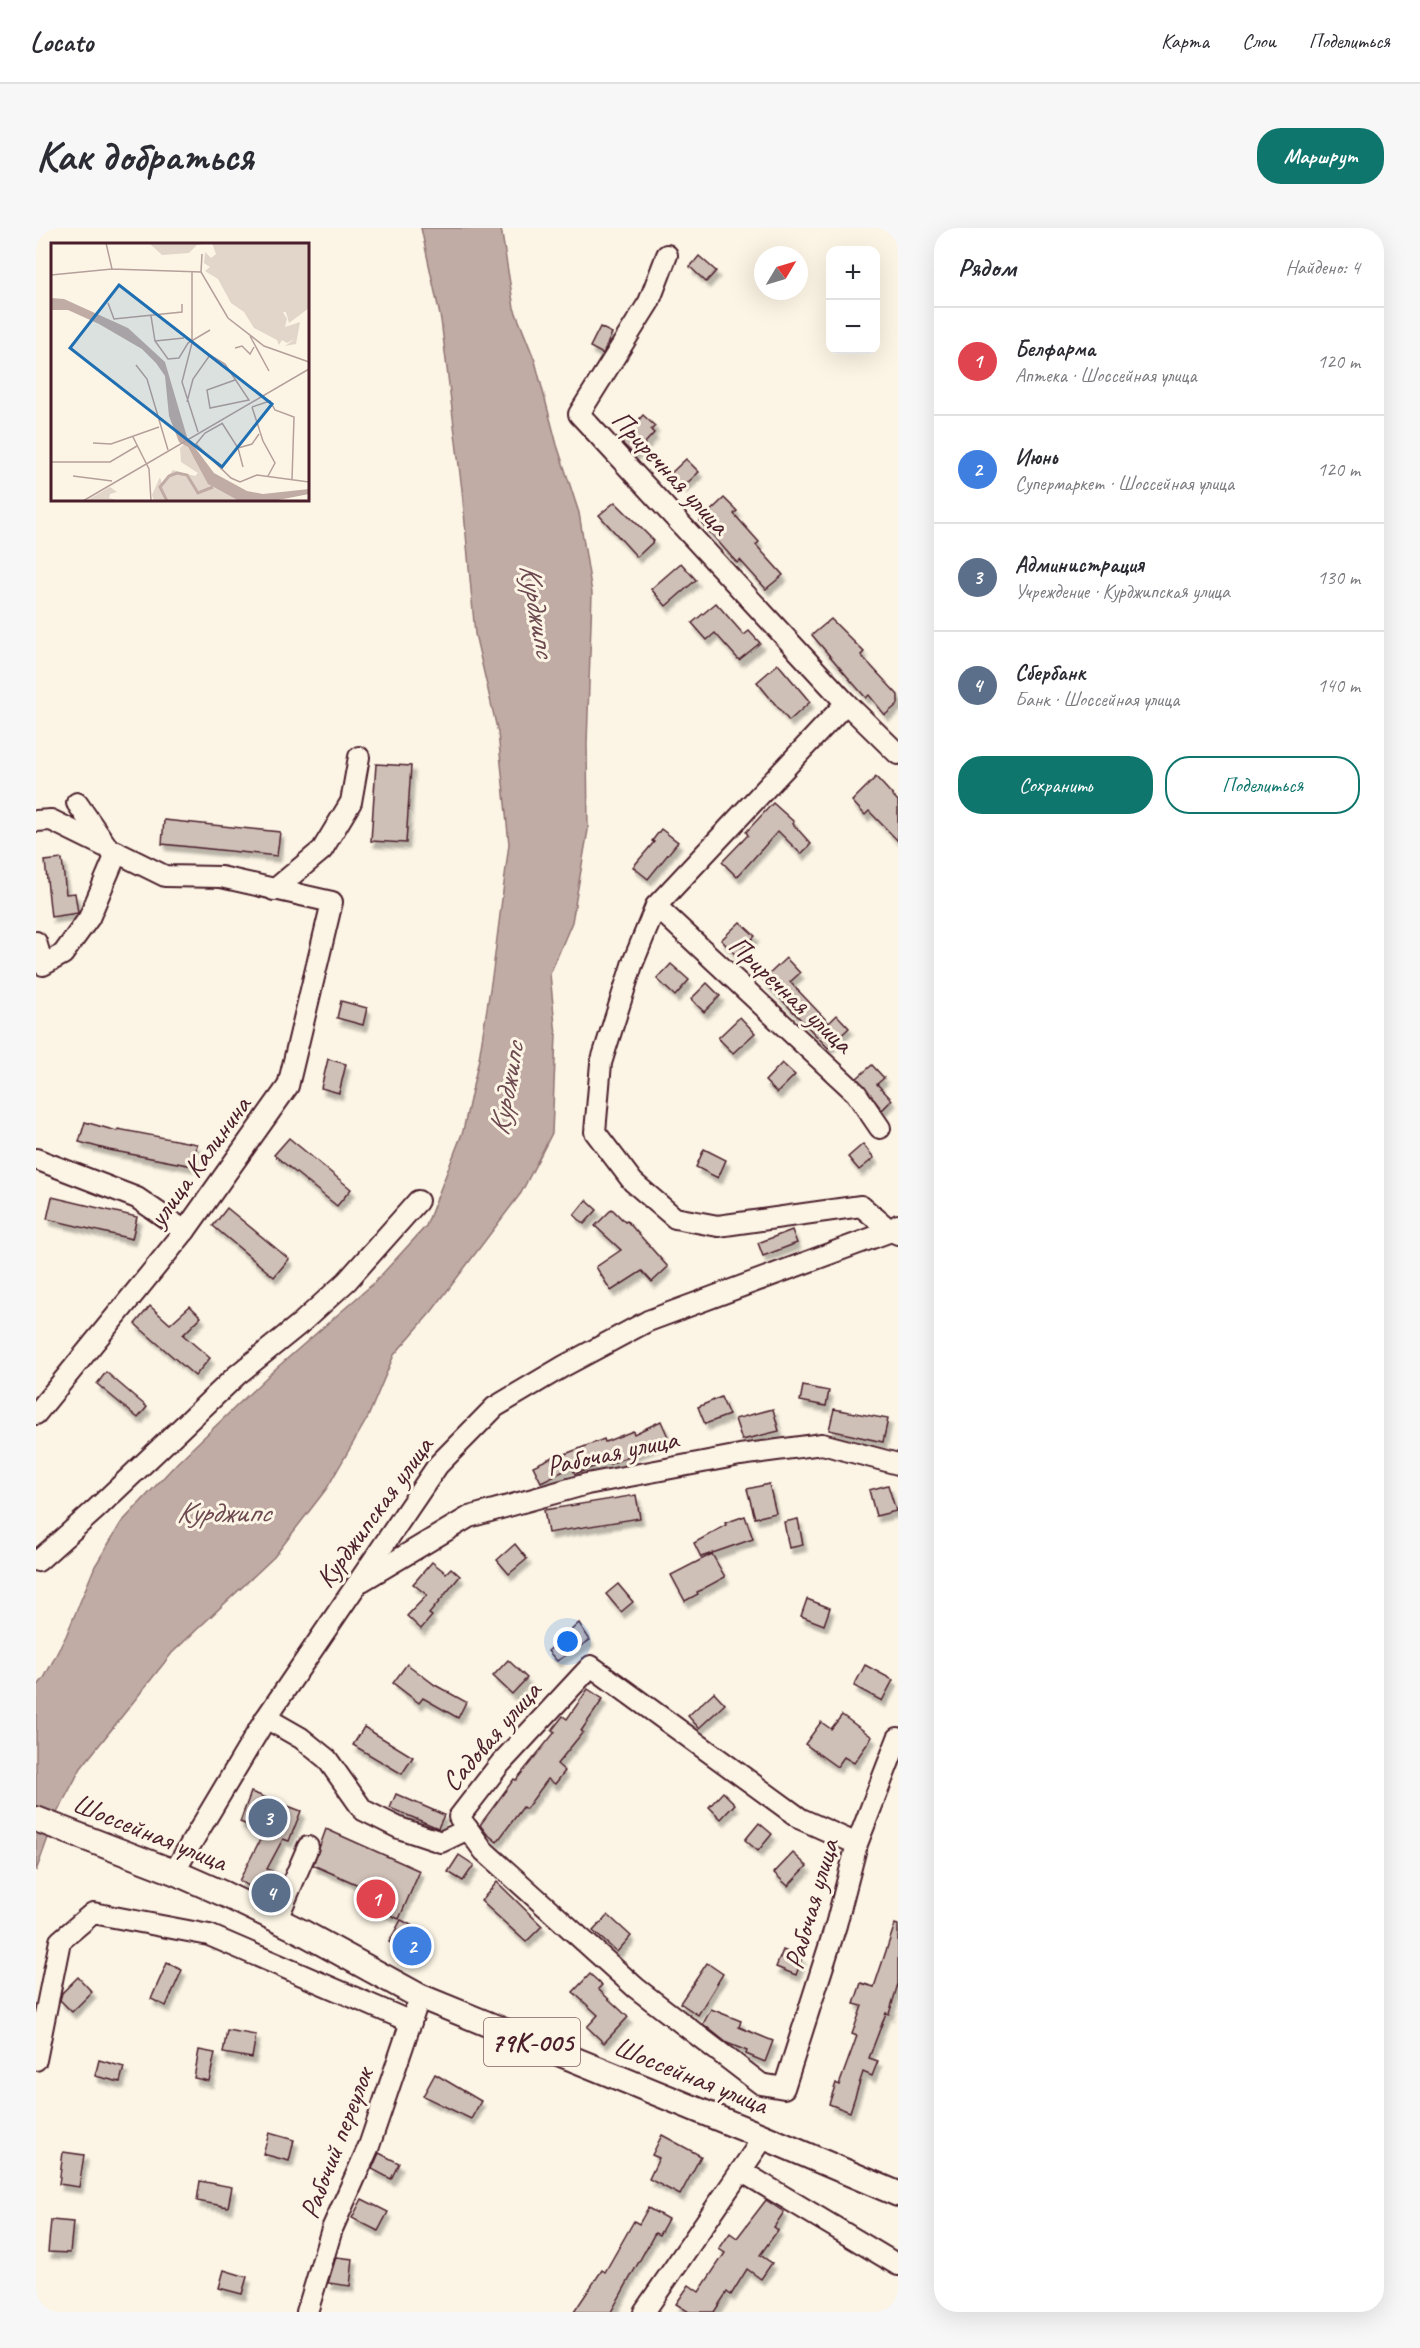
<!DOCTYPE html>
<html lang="ru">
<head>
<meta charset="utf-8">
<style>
  body { margin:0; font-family:Caveat,sans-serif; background:#f7f7f7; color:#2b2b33 }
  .controls { position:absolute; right:18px; top:18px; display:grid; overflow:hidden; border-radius:12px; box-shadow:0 6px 24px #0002 }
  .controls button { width:54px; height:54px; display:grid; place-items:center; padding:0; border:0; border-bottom:2px solid #e1e1e2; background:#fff; color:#2b2b33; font:30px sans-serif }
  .compass { position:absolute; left:718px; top:18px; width:54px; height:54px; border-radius:50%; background:#fff; box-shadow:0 6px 24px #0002; rotate:52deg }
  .you { position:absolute; left:532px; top:1414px; width:21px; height:21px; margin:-15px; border:4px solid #fff; border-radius:50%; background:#1a73e8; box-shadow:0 0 0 9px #1a73e833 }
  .badge { display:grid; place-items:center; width:39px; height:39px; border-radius:50%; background:#0f766e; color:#fff; font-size:20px; font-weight:700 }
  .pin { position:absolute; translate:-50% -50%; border:3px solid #fff; box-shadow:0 2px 6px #0006 }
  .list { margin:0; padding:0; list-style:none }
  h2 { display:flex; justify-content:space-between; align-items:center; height:78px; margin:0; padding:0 24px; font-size:26px }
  h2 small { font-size:20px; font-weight:400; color:#7c7c81 }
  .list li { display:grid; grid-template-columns:39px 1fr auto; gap:18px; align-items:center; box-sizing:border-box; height:108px; padding:0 24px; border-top:2px solid #e1e1e2 }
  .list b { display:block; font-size:22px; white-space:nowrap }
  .list p { margin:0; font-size:20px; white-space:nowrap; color:#7c7c81 }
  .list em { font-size:20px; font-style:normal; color:#7c7c81 }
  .actions { display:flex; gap:12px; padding:18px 24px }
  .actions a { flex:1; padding:14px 0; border:2px solid #0f766e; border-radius:24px; text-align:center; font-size:21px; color:#0f766e }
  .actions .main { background:#0f766e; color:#fff }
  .map { position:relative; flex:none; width:862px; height:2084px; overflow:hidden; border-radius:24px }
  header { display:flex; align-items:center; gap:36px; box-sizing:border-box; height:84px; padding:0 30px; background:#fff; border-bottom:2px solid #e1e1e2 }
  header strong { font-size:28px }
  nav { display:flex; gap:33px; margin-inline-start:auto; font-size:21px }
  .intro { display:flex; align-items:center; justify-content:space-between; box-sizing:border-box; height:144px; padding:0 36px }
  h1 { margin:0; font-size:42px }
  .button { padding:15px 27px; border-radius:24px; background:#0f766e; color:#fff; font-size:21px; font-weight:700 }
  main { display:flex; gap:36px; padding:0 36px }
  aside { flex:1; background:#fff; border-radius:24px; box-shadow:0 6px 24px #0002 }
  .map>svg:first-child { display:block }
</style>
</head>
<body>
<header>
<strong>Locato</strong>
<nav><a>Карта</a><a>Слои</a><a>Поделиться</a></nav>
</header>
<div class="intro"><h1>Как добраться</h1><a class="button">Маршрут</a></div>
<main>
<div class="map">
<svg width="862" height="2084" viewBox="0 0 862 2084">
  <defs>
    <filter id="shadow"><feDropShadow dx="3.5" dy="6" stdDeviation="1.5" flood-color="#0004"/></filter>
  </defs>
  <rect width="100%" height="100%" fill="#fcf5e5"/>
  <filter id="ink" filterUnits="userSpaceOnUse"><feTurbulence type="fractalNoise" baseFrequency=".0167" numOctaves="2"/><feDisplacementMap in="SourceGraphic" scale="12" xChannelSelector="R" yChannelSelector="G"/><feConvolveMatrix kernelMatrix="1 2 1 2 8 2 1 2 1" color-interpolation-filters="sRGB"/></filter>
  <g filter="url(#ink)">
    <polygon fill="#c0aca5" stroke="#917474" stroke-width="1.5" points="385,0 465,0 478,80 499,133 521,217 543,285 556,365 551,516 552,602 536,694 514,746 520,807 516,905 485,965 396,1083 358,1127 332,1189 291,1260 238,1329 136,1425 45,1540 21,1585 0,1643 0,1460 8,1450 30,1408 59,1338 85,1295 141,1235 237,1143 338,1055 390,998 427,903 443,831 457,742 473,616 462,505 439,406 426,262 405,92"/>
    <g fill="#cfc0b7" stroke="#4a1f2b" stroke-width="1.5" filter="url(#shadow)">
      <polygon points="663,28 680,43 670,54 654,39"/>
      <polygon points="564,99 576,105 567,126 554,119"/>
      <polygon points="607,187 619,198 615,202 618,205 598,227 584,213"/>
      <polygon points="650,231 663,244 647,259 634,246"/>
      <polygon points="688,270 701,283 698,286 723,314 720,317 747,347 730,361 704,332 701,335 664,293"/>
      <polygon points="579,274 618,313 601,329 563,287"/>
      <polygon points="645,335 660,352 630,378 615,361"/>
      <polygon points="680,375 708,407 713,403 724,415 703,432 679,405 671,412 656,395"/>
      <polygon points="795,391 828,424 825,427 862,467 862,476 849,487 833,467 830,470 816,454 776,407"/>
      <polygon points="742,436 774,474 753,493 721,454"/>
      <polygon points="340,536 375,538 370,615 335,613"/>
      <polygon points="840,549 862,573 862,613 833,583 829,587 816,573"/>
      <polygon points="737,575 758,594 757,596 775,616 765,626 742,603 701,649 686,634 712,607 710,604"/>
      <polygon points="128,592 244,604 241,628 126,616"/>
      <polygon points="625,601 642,614 612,651 597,639 618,614 616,613"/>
      <polygon points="26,631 30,666 39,665 42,685 15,689 9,633"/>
      <polygon points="704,694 719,708 700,727 685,712"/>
      <polygon points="750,730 764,745 754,754 793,795 801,787 813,800 792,820 727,752"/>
      <polygon points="635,736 653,752 639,768 621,751"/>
      <polygon points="671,755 684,768 668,784 655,771"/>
      <polygon points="305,773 331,780 327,797 301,790"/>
      <polygon points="704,789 719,805 697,825 682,810"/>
      <polygon points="292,831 310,836 303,865 285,860"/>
      <polygon points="746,835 759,847 741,865 729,853"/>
      <polygon points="836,837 848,850 841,856 856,872 846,882 821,850"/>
      <polygon points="49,894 81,903 82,901 161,916 157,938 73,922 43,914"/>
      <polygon points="253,910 315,961 301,978 238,927"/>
      <polygon points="827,916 838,930 823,942 812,929"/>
      <polygon points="668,921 690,932 682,950 660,939"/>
      <polygon points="16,969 101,989 96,1011 11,991"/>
      <polygon points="550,972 561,982 548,996 538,987"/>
      <polygon points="191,980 253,1031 238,1049 177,998"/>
      <polygon points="576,981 589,994 591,993 632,1039 616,1054 606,1043 575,1063 560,1039 585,1022 559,998"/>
      <polygon points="756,1002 761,1015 727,1028 722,1015"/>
      <polygon points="114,1078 134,1096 154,1078 165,1089 147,1107 174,1130 159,1148 99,1096"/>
      <polygon points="70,1144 111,1179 102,1190 61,1156"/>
      <polygon points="767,1158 793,1163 790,1178 764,1173"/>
      <polygon points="685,1169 693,1187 669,1196 662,1179"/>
      <polygon points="737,1181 743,1203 706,1212 699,1191"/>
      <polygon points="798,1181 852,1191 847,1214 793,1202"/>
      <polygon points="625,1193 633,1211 574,1236 573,1233 539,1246 536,1239 505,1254 497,1238 523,1226 524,1228 568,1211 569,1214 597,1203 598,1206"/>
      <polygon points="733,1256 740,1285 719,1290 711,1261"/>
      <polygon points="852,1257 860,1283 840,1288 833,1262"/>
      <polygon points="600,1267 604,1290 512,1305 508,1282"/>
      <polygon points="709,1288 717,1311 665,1329 658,1315 690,1297 689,1295"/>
      <polygon points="762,1291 767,1317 753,1320 748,1294"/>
      <polygon points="479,1316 491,1331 473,1346 461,1332"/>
      <polygon points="676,1326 689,1349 661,1364 662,1366 649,1373 635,1347"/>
      <polygon points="396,1334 410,1345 415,1340 424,1348 393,1386 396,1388 385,1401 371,1388 391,1367 377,1356"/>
      <polygon points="582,1356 597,1374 585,1384 570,1366"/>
      <polygon points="771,1371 794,1380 788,1397 765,1388"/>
      <polygon points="543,1395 554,1412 521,1433 512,1423"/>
      <polygon points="472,1432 491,1450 476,1466 457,1448"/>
      <polygon points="371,1436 399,1457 430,1474 422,1490 387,1470 383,1475 357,1455"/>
      <polygon points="829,1437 857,1452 846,1473 818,1458"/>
      <polygon points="552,1461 567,1471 545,1503 547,1504 521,1536 529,1543 519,1556 512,1551 490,1581 487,1579 461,1614 450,1605 444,1597 478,1551 480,1552 519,1504 516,1502 527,1488 531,1491"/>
      <polygon points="678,1464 689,1476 663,1500 652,1488"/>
      <polygon points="806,1487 836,1509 818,1535 808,1529 801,1539 769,1516 785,1494 795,1501"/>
      <polygon points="328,1499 377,1529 366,1546 317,1517"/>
      <polygon points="215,1564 265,1583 253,1613 247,1611 231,1641 246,1648 236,1671 203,1653 228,1604 204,1594"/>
      <polygon points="687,1564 699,1576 685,1591 673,1579"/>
      <polygon points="360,1566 408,1587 402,1600 354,1580"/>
      <polygon points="723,1595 736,1606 722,1623 709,1612"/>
      <polygon points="290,1601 384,1643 363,1691 330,1676 336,1663 277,1637"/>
      <polygon points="757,1625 771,1638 752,1658 738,1645"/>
      <polygon points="423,1627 438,1637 427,1653 412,1644"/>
      <polygon points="461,1654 506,1698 490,1714 445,1673"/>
      <polygon points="572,1687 595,1708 581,1724 557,1703"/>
      <polygon points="365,1692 387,1703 375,1726 353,1714"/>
      <polygon points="859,1696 862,1697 862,1756 853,1786 850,1785 833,1830 842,1833 836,1848 827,1844 814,1884 793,1876 800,1855 803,1857 821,1808 816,1806 826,1778 818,1776 825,1755 838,1759"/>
      <polygon points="747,1722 766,1730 760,1747 740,1739"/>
      <polygon points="131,1735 146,1742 130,1778 115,1771"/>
      <polygon points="671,1735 687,1746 662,1787 644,1775"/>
      <polygon points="554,1746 566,1757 562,1761 592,1789 568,1815 551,1799 562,1787 537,1764"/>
      <polygon points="42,1749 56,1764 36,1784 24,1772 26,1765"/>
      <polygon points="675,1781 705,1793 703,1799 737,1813 729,1834 710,1826 711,1823 691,1815 667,1796"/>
      <polygon points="191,1802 220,1807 216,1830 187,1825"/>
      <polygon points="163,1822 179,1825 173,1853 158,1850"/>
      <polygon points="63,1832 88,1839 84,1854 59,1848"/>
      <polygon points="399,1846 445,1873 435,1891 387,1868"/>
      <polygon points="233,1905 258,1912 253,1933 227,1926"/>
      <polygon points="626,1907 665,1928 644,1967 613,1951 623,1930 616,1927"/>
      <polygon points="27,1924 48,1927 43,1959 23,1956"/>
      <polygon points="343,1925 363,1935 355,1951 336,1941"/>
      <polygon points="164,1953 196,1959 192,1979 161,1973"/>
      <polygon points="326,1971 352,1984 342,2003 316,1990"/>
      <polygon points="730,1972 748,1984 738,1999 742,2002 724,2027 736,2035 725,2051 711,2041 695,2067 691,2064 678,2084 653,2084 640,2076 653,2057 663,2064 689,2025 683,2021 694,2005 701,2010"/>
      <polygon points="612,1980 632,1991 623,2007 619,2005 575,2084 538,2084 566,2042 569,2044 598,1993 603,1996"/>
      <polygon points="15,1992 37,1994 34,2025 12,2024"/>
      <polygon points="300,2029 317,2031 314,2058 292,2055"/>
      <polygon points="188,2042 211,2049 206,2066 183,2060"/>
    </g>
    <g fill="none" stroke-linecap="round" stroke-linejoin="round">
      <defs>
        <g id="minor">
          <polyline points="631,27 613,74 543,186 810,475 862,526"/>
          <polyline points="810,475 620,678 596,737 565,835 559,904 597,954 639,990 682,998 825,978 855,1003 862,1006"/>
          <polyline points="41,575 70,617"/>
          <polyline points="0,593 15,592 129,648 185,649 296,674 252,858 149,1003 0,1186"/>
          <polyline points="238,662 286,622 315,574 323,529"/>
          <polyline points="620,678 820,865 844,900"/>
          <polyline points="0,714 7,737 27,726 53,690 81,624"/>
          <polyline points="0,931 101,970 149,1003"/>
          <polyline points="0,1332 2,1333 59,1282 201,1147 265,1095 311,1053 382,973"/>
          <polyline points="326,1353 433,1289 551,1256 704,1227 786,1216 862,1236"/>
          <polyline points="230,1490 265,1510 291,1531 327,1582 363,1600 405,1614 432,1601"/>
          <polyline points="821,1616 765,1591 555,1438 464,1536 423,1589 448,1623 600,1760 725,1856 748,1860 800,1697 821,1616 862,1510"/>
          <polyline points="138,1644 230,1490 402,1237 459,1179 528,1138 612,1093 855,1003 862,997"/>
          <polyline points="241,1691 272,1619"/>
          <polyline points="0,1832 24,1713 57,1685 173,1707 375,1794"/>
          <polyline points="705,1943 862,2037"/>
          <polyline points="271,2084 296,2001 333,1918 379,1782"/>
          <polyline points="608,2084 728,1909"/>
        </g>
        <polyline id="major" points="0,1591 138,1644 188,1666 266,1704 383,1768 728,1909 862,1966"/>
      </defs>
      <use href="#minor" stroke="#4a1f2b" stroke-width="24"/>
      <use href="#major" stroke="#4a1f2b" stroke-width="28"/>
      <use href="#minor" stroke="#fcf5e5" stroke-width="20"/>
      <use href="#major" stroke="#fcf5e5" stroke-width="24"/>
    </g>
  </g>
  <g text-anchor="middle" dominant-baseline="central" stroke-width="6" stroke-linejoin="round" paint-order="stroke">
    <rect fill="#fcf5e5" stroke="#7f5f63" stroke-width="1.5" x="448" y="1790" width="96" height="48" rx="4.5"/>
    <g font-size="27" font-weight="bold" fill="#4a1f2b">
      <text x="496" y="1814">79К-005</text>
    </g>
    <g font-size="28" fill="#4a1f2b" stroke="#fcf5e5">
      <text transform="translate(635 244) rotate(47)">Приречная улица</text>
      <text transform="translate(755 766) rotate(43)">Приречная улица</text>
      <text transform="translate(163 933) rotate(-54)">улица Калинина</text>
      <text transform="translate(576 1224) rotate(-12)">Рабочая улица</text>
      <text transform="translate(338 1284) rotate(-54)">Курджипская улица</text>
      <text transform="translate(455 1508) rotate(-49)">Садовая улица</text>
      <text transform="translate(114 1604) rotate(22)">Шоссейная улица</text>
      <text transform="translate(775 1676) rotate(-74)">Рабочая улица</text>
      <text transform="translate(655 1847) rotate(22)">Шоссейная улица</text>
      <text transform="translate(300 1915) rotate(-69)">Рабочий переулок</text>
    </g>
    <g font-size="30" font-style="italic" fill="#6d4950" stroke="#fcf5e5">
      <text transform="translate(502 382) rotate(80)">Курджипс</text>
      <text transform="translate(470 861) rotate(-80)">Курджипс</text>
      <text x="187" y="1284">Курджипс</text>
    </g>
  </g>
  <g transform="translate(15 15)">
    <rect width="258" height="258" fill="#fcf5e5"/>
    <path d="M98,0H158L146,2L138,10L111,12ZM161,0H258V65L238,80L235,69H232L236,76L234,84L249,79L245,101L234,103L244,96L236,100L231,97L228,102L226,97L203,85L193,69L180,60L167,36L154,28L159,24L153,20L154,9L160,15L165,11ZM134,200L162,244L188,258H103L101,252L109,234L111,241L122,227L144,233L147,230L130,219L129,205ZM59,244L66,249L59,251L58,255L69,258H35Z" fill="#e2d5ca"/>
    <path d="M0,55L13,56L77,85L114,119L136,194L163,230L196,248L212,251L258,246V251L222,258H188L157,241L137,204L128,199L118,173L114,133L105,120L91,106L48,81L17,67H0Z" fill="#c0aca5"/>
    <path fill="none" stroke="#c0aca5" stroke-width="3" d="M116,258L109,244L118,233L126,230L136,232L147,250L162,244"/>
    <path fill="none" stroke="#b59f9b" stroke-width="1.5" d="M55,0L61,26M151,11L150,29L177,75L213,103L258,119M141,28V100L131,139L147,189M0,32L61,26L150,29M57,60L63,76L131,69V61M100,73L104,98L117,116L128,115L137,100L159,87M199,93L218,128M104,98L133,95M184,105L191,103L199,111L203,104M85,122L96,136L117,207M136,159L142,136L159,112L174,121L198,157L159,165L156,147L184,137M201,164L219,158L224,167L243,174L241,237M201,164L212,198L224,220L217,233M171,180L187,205L192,224M172,180L154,190L145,201L180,235L189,239L206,232L258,239M82,194L98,226L100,258M42,200L60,201L108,184M187,205L201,201L208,191M0,219H59L86,203M22,233L61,238M32,258L258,126"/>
    <path fill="#1f6fb2" fill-opacity="0.15" stroke="#1f6fb2" stroke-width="3" d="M68,42L221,161L171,224L19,105Z"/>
    <rect width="258" height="258" fill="none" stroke="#4a1f2b" stroke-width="3"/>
  </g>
</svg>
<div class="controls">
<button>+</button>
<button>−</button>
</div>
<svg class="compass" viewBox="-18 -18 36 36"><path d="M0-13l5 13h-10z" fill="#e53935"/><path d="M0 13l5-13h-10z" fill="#7c7c81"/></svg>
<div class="you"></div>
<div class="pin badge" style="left:340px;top:1671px;background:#e0444e">1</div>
<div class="pin badge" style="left:376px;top:1718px;background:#3f7fe0">2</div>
<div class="pin badge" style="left:232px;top:1590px;background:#5c6f8a">3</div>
<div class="pin badge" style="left:235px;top:1665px;background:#5c6f8a">4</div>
</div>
<aside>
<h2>Рядом<small>Найдено: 4</small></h2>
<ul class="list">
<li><span class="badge" style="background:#e0444e">1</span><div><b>Белфарма</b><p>Аптека · Шоссейная улица</p></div><em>120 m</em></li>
<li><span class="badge" style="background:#3f7fe0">2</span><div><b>Июнь</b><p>Супермаркет · Шоссейная улица</p></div><em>120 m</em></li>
<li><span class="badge" style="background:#5c6f8a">3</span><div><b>Администрация</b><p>Учреждение · Курджипская улица</p></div><em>130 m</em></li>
<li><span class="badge" style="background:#5c6f8a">4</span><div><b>Сбербанк</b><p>Банк · Шоссейная улица</p></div><em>140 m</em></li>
</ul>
<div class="actions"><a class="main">Сохранить</a><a>Поделиться</a></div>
</aside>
</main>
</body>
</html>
